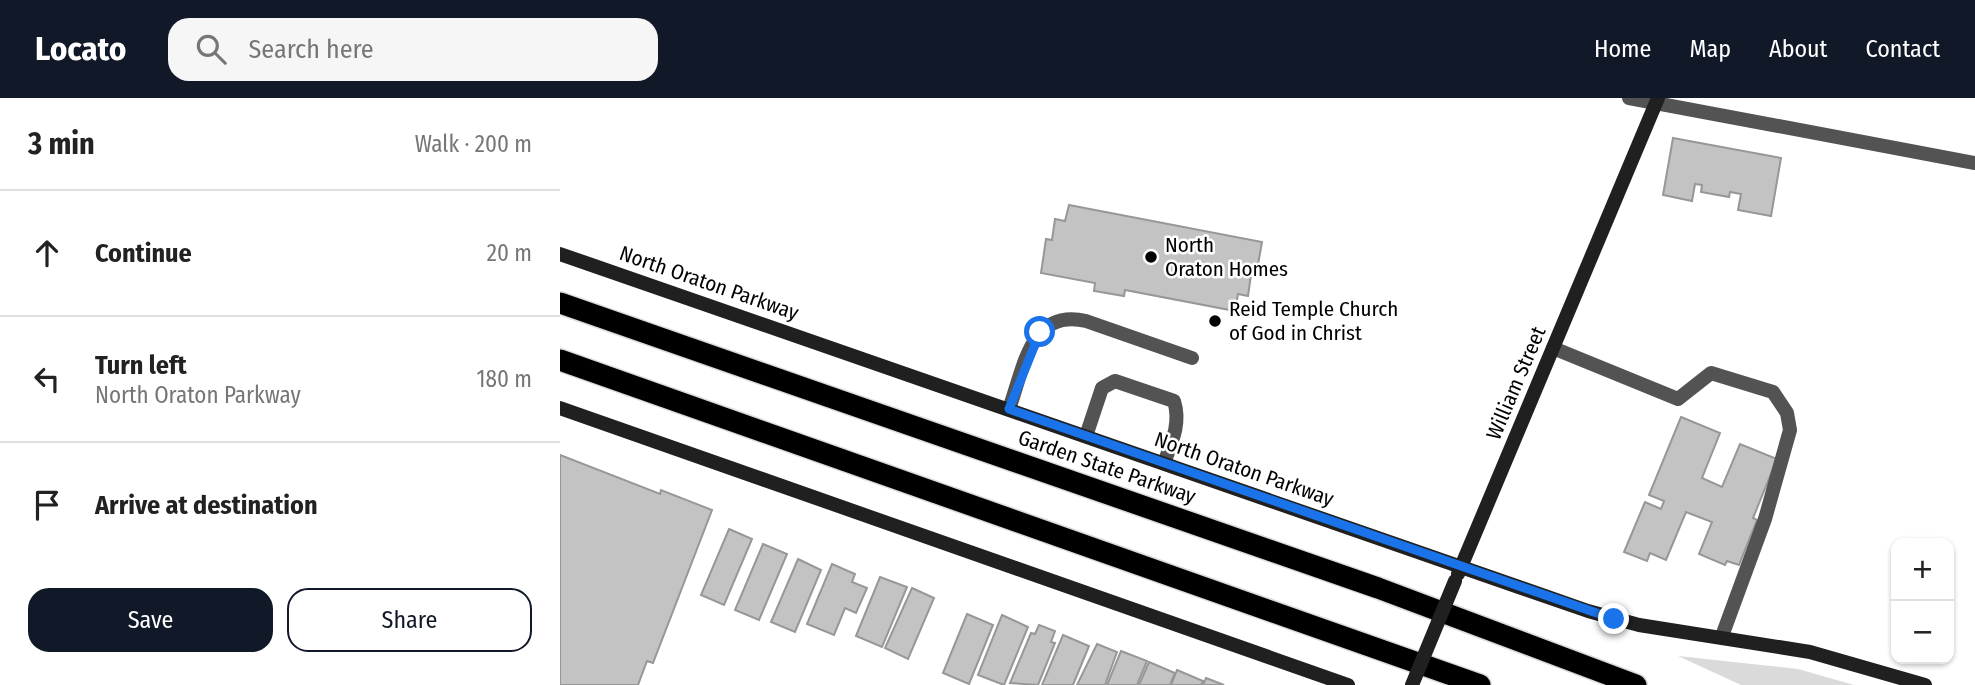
<!DOCTYPE html>
<html lang="en">
<head>
<meta charset="utf-8">
<style>
  body { margin:0; font-family:"Fira Sans Condensed",sans-serif; background:#f6f6f6; color:#222 }
  .controls { position:absolute; right:21px; bottom:21px; display:grid; overflow:hidden; border-radius:14px; box-shadow:0 2px 5px #0004 }
  .controls button { width:63px; height:63px; display:grid; place-items:center; padding:0; border:0; border-bottom:2px solid #e0e0e0; background:#fff; color:#222; font:35px sans-serif }
  .stop { position:absolute; width:21px; height:21px; margin:-16px; border:5px solid #1a73e8; border-radius:50%; background:#fff }
  .stop.end { background:#1a73e8; border-color:#fff; box-shadow:0 2px 7px #0008 }
  .list { margin:0; padding:0; list-style:none }
  h2 { display:flex; justify-content:space-between; align-items:center; height:91px; margin:0; padding:0 28px; font-size:30px }
  h2 small { font-size:23px; font-weight:400; color:#767676 }
  .list li { display:grid; grid-template-columns:46px 1fr auto; gap:21px; align-items:center; box-sizing:border-box; height:126px; padding:0 28px; border-top:2px solid #e0e0e0 }
  .list b { display:block; font-size:26px; white-space:nowrap }
  .list p { margin:0; font-size:23px; white-space:nowrap; color:#767676 }
  .list em { font-size:23px; font-style:normal; color:#767676 }
  .actions { display:flex; gap:14px; padding:21px 28px }
  .actions a { flex:1; padding:16px 0; border:2px solid #111827; border-radius:21px; text-align:center; font-size:24px; color:#111827 }
  .actions .main { background:#111827; color:#fff }
  .icon { flex:none; width:38px; height:38px; fill:none; stroke:currentColor; stroke-width:2; stroke-linecap:round; stroke-linejoin:round }
  .map { position:relative; flex:none; width:1415px; height:587px; overflow:hidden }
  header { display:flex; align-items:center; gap:42px; box-sizing:border-box; height:98px; padding:0 35px; background:#111827; color:#fff }
  header strong { font-size:33px }
  nav { display:flex; gap:38px; margin-inline-start:auto; font-size:24px }
  .search { width:490px; height:63px; background:#f6f6f6; display:flex; align-items:center; gap:18px; box-sizing:border-box; padding:0 24px; border-radius:21px; color:#767676; font-size:26px }
  main { display:flex }
  aside { flex:1; background:#fff }
  .map>svg:first-child { display:block }
</style>
</head>
<body>
<header>
<strong>Locato</strong>
<div class="search"><svg class="icon" aria-label="search" viewBox="0 0 24 24"><circle cx="10" cy="10" r="6"/><path d="M15 15l6 6"/></svg>Search here</div>
<nav><a>Home</a><a>Map</a><a>About</a><a>Contact</a></nav>
</header>
<main>
<aside>
<h2>3 min<small>Walk · 200 m</small></h2>
<ul class="list">
<li><svg class="icon" aria-label="ahead" viewBox="0 0 24 24"><path d="M12 20V5M6 11l6-6 6 6"/></svg><div><b>Continue</b></div><em>20 m</em></li>
<li><svg class="icon" aria-label="left" viewBox="0 0 24 24"><path d="M17 20v-9H6M10 6l-5 5 5 5"/></svg><div><b>Turn left</b><p>North Oraton Parkway</p></div><em>180 m</em></li>
<li><svg class="icon" aria-label="arrive" viewBox="0 0 24 24"><path d="M6 21V4h12l-3 4 3 4H6"/></svg><div><b>Arrive at destination</b></div></li>
</ul>
<div class="actions"><a class="main">Save</a><a>Share</a></div>
</aside>
<div class="map">
<svg width="1415" height="587" viewBox="0 0 1415 587">
  <rect width="100%" height="100%" fill="#fff"/>
  <polygon fill="#dadada" points="1118,558 1238,571 1294,587 1181,587"/>
  <g fill="#c3c3c3" stroke="#979797" stroke-width="2">
    <polygon points="1113,40 1221,60 1211,118 1178,112 1181,96 1170,94 1169,99 1141,94 1142,87 1135,86 1132,103 1103,97"/>
    <polygon points="509,107 702,144 696,178 691,177 688,198 678,196 675,213 565,192 564,198 534,193 535,185 481,175 486,141 492,142 495,121 505,123"/>
    <polygon points="1121,319 1160,335 1142,380 1162,389 1180,346 1217,361 1193,420 1197,422 1179,467 1167,463 1165,467 1139,456 1152,424 1126,414 1106,462 1090,455 1087,463 1064,454 1085,404 1101,411 1104,403 1089,397"/>
    <polygon points="0,357 100,396 101,392 152,412 93,565 87,563 78,587 0,587"/>
    <polygon points="169,431 192,441 164,507 141,497"/>
    <polygon points="203,446 227,456 199,522 175,512"/>
    <polygon points="238,461 261,472 235,534 211,524"/>
    <polygon points="272,466 295,476 292,484 307,490 296,515 285,510 274,537 247,526"/>
    <polygon points="320,479 347,489 322,549 296,538"/>
    <polygon points="352,490 374,500 348,561 325,550"/>
    <polygon points="407,516 433,527 409,586 383,575"/>
    <polygon points="442,517 468,529 444,587 418,577"/>
    <polygon points="479,527 495,533 491,544 495,545 478,587 450,585 471,535 475,536"/>
    <polygon points="503,537 529,548 513,587 482,587"/>
    <polygon points="537,546 557,554 545,587 517,587"/>
    <polygon points="561,553 587,563 577,587 547,587"/>
    <polygon points="589,564 615,575 610,587 579,587"/>
    <polygon points="617,572 643,583 641,587 611,587"/>
    <polygon points="646,580 664,587 643,587"/>
  </g>
  <g fill="none" stroke-linecap="round" stroke-linejoin="round">
    <defs>
      <g id="highway">
        <polyline points="0,205 818,490 1076,587"/>
        <polyline points="0,262 920,587"/>
      </g>
    </defs>
    <use href="#highway" stroke="#dbdbdb" stroke-width="24"/>
    <g stroke="#535353" stroke-width="14">
      <polyline points="993,250 1118,301 1151,275 1213,294 1227,315 1230,332 1205,421 1162,538"/>
      <path d="M449,311C464,270 470,210 526,223L632,260"/>
      <path d="M526,338L542,290L555,283L614,303C621,325 612,344 604,365"/>
    </g>
    <polyline stroke="#535353" stroke-width="14" points="1069,0 1415,65"/>
    <g stroke="#202020" stroke-width="14">
      <polyline points="0,156 1028,513 1079,527 1250,554 1365,587"/>
      <polyline points="0,310 788,587"/>
      <polyline points="898,476 1098,0"/>
    </g>
    <use href="#highway" stroke="#000" stroke-width="21"/>
    <polyline stroke="#202020" stroke-width="14" points="852,587 895,483"/>
  </g>
  <g fill="none" stroke-linecap="round" stroke-linejoin="round">
    <polyline stroke="#1a73e8" stroke-width="9" points="480,234 449,311 1054,521"/>
  </g>
  <g fill="#000" stroke="#fff" stroke-width="2.5">
    <circle cx="591" cy="159" r="7"/>
    <circle cx="655" cy="223" r="7"/>
  </g>
  <g text-anchor="middle" dominant-baseline="central" stroke-width="5" stroke-linejoin="round" paint-order="stroke">
    <g font-size="21" fill="#000" stroke="#fff" text-anchor="start">
      <text x="605" y="147">North<tspan x="605" dy="24">Oraton Homes</tspan></text>
      <text x="669" y="211">Reid Temple Church<tspan x="669" dy="24">of God in Christ</tspan></text>
    </g>
    <g font-size="21" fill="#000" stroke="#fff">
      <text transform="translate(149 185) rotate(19)">North Oraton Parkway</text>
      <text transform="translate(956 285) rotate(-67)">William Street</text>
      <text transform="translate(547 369) rotate(19)">Garden State Parkway</text>
      <text transform="translate(684 371) rotate(19)">North Oraton Parkway</text>
    </g>
  </g>
</svg>
<div class="controls">
<button>+</button>
<button>−</button>
</div>
<div class="stop" style="left:480px;top:234px"></div>
<div class="stop end" style="left:1054px;top:521px"></div>
</div>
</main>
</body>
</html>
